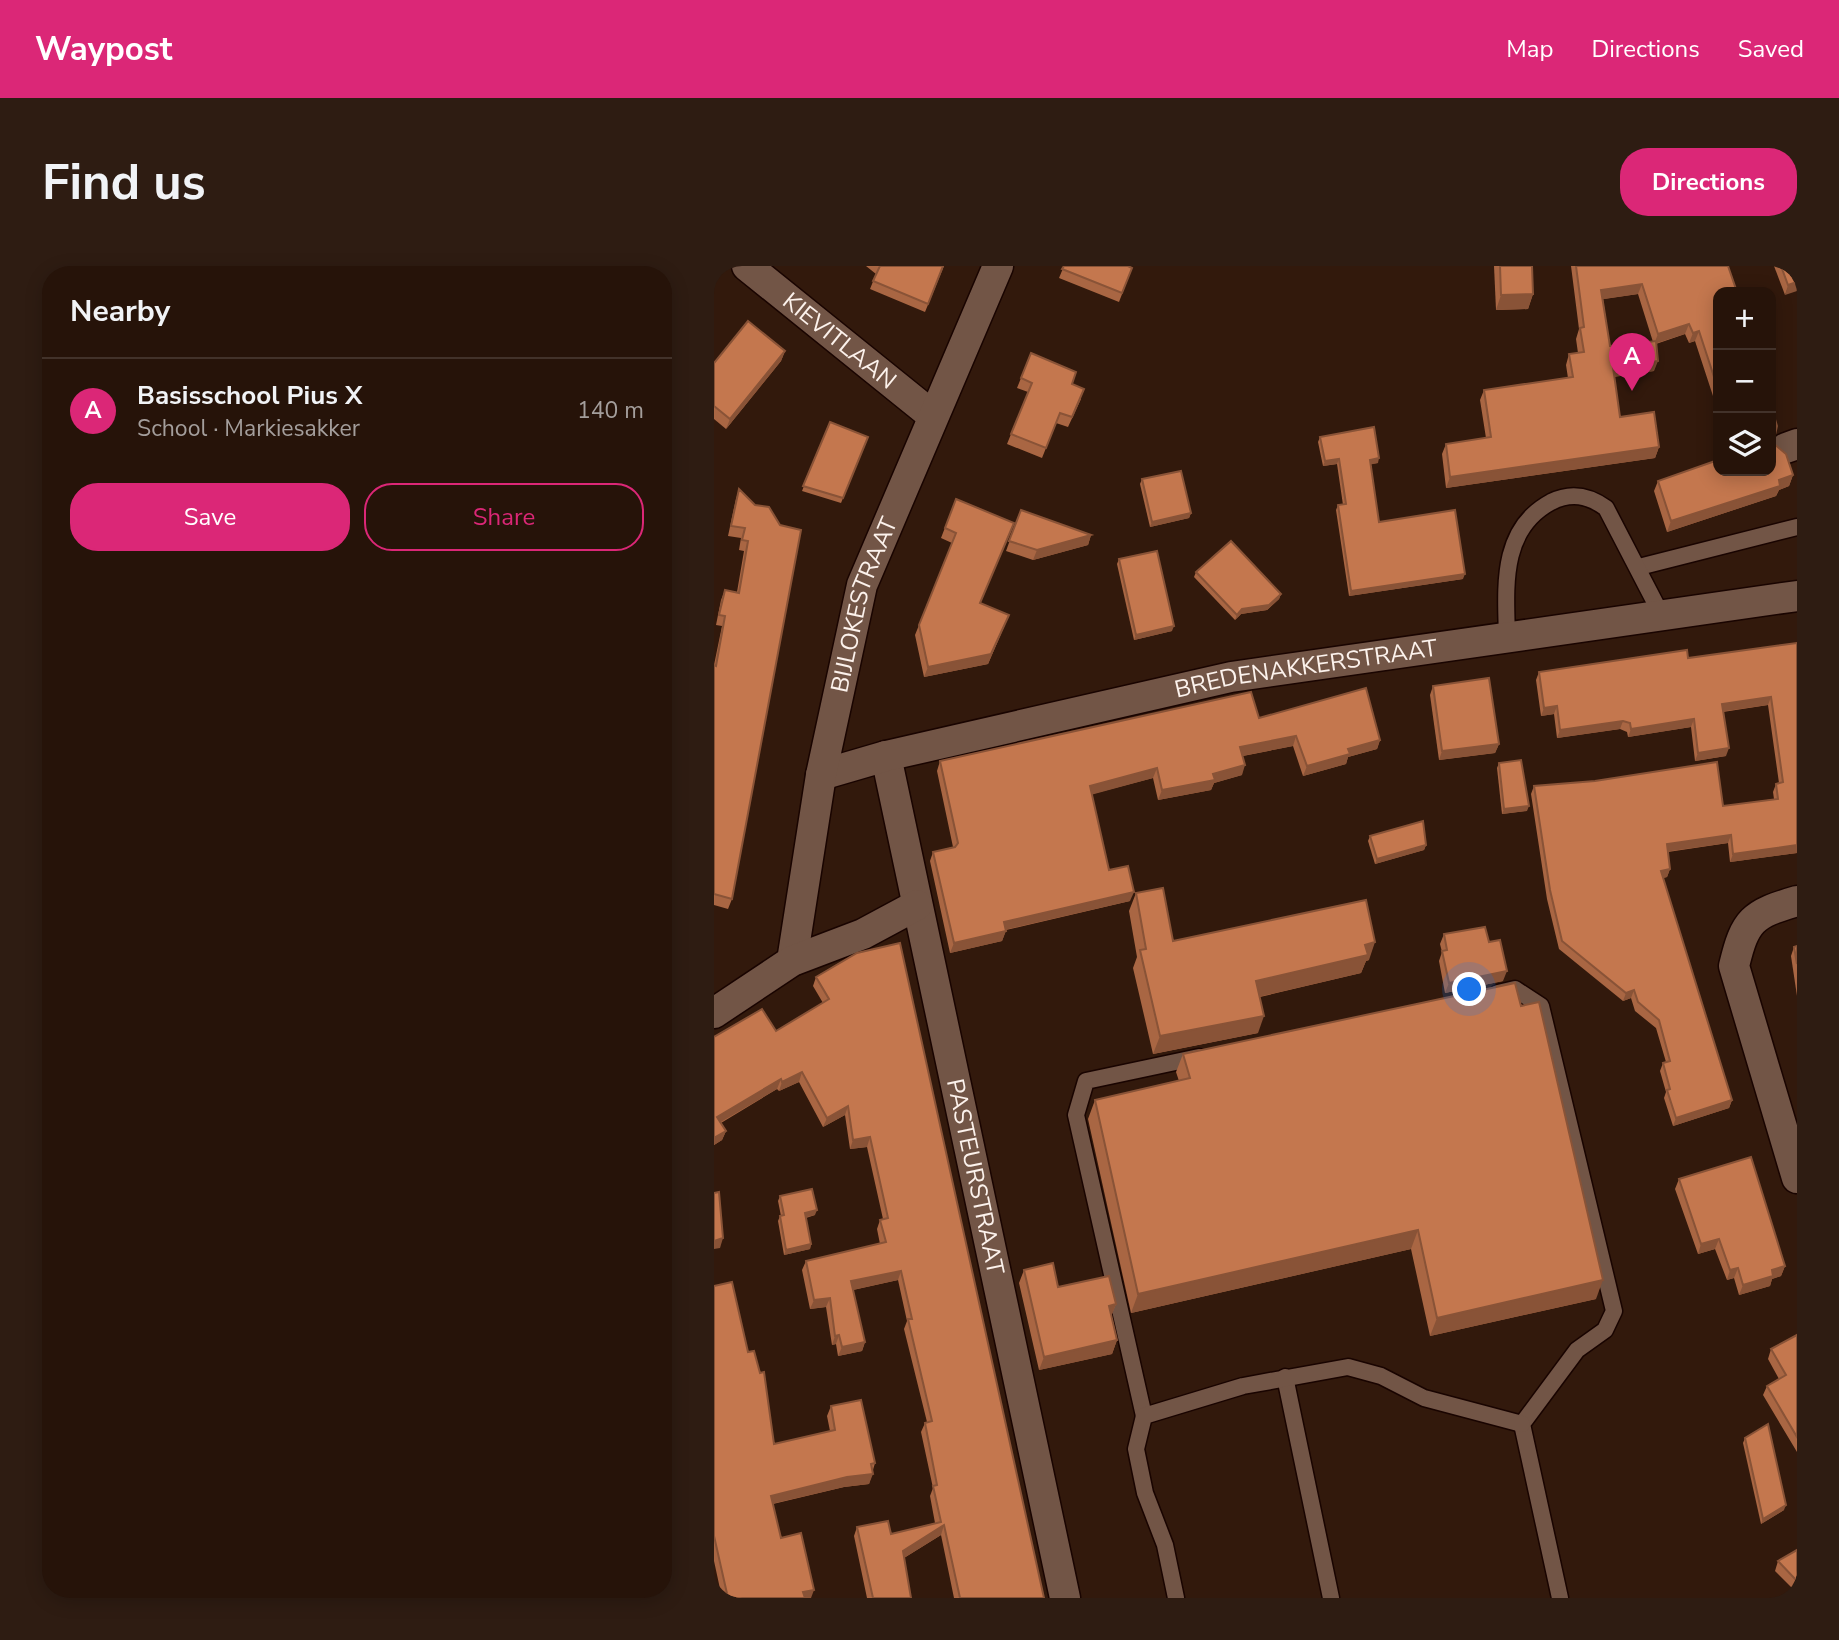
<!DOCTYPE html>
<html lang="en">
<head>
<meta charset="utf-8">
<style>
  body { margin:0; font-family:"Nunito Sans",sans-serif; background:#2e1c12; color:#f1f3f6 }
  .controls { position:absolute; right:21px; top:21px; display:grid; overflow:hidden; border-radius:14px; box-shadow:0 4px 18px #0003 }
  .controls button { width:63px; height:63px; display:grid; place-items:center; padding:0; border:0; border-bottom:2px solid #42322a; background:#261309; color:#f1f3f6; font:35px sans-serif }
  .you { position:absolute; left:756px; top:724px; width:24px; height:24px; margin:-18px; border:5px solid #fff; border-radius:50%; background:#1a73e8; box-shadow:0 0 0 10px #1a73e833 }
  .badge { display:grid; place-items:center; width:46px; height:46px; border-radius:50%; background:#db2777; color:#fff; font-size:23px; font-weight:700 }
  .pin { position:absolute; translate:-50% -58px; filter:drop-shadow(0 2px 4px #0008) }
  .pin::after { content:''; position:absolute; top:37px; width:24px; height:21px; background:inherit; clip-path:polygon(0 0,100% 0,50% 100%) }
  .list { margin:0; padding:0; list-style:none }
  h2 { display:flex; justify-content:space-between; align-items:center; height:91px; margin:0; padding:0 28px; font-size:30px }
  h2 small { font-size:23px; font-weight:400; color:#a49e9c }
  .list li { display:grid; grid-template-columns:46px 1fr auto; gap:21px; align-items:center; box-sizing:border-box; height:105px; padding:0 28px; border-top:2px solid #42322a }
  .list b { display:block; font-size:26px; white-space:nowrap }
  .list p { margin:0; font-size:23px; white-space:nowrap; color:#a49e9c }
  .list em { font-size:23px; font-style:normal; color:#a49e9c }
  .actions { display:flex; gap:14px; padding:21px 28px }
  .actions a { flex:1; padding:16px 0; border:2px solid #db2777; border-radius:28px; text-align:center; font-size:24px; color:#db2777 }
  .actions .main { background:#db2777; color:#fff }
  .icon { flex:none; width:38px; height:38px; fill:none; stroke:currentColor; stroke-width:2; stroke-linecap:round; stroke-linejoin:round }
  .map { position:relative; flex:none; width:1083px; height:1332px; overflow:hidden; border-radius:28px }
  header { display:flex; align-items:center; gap:42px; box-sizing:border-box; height:98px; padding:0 35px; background:#db2777; color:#fff }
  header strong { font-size:33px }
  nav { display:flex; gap:38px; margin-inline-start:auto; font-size:24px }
  .intro { display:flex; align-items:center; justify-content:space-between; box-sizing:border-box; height:168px; padding:0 42px }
  h1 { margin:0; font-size:49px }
  .button { padding:18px 32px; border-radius:28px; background:#db2777; color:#fff; font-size:24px; font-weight:700 }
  main { display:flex; gap:42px; padding:0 42px }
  aside { flex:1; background:#261309; border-radius:28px; box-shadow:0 4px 18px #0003 }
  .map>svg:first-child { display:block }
</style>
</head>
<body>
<header>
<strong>Waypost</strong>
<nav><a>Map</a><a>Directions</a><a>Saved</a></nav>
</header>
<div class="intro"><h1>Find us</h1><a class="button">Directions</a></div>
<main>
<aside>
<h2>Nearby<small></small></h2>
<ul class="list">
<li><span class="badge">A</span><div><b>Basisschool Pius X</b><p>School · Markiesakker</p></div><em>140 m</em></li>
</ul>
<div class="actions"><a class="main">Save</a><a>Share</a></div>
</aside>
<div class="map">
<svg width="1083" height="1332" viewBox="0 0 1083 1332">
  <rect width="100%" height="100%" fill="#32190c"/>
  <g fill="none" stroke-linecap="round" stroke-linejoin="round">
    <defs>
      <g id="service">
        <polyline points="925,301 1083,261"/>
        <path d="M793,373C792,323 785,264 837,236C857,226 874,229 892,242L948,350"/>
        <polyline points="784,727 801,723 827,740 900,1045 891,1064 863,1084 808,1158 846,1332"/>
        <polyline points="571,1111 617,1332"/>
        <polyline points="430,1150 362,849 372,815 485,791"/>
        <polyline points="462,1332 451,1279 431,1227 422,1183 430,1150 529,1120 634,1101 667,1110 710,1132 808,1158"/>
      </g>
      <g id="minor">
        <path id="s1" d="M33,0L219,150"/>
        <polyline points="1072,182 1083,178"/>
        <path id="s2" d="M172,490L351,1332"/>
        <path id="s3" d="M107,509L172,490L517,411L1083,330"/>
        <path d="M1083,635C1038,648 1031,654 1020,700L1083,912"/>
        <path id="s4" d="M78,695L107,509L148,319L284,0"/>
        <polyline points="0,747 78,695 149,668 203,639"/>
      </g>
    </defs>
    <use href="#service" stroke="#190400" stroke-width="19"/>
    <use href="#minor" stroke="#190400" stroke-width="33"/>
    <use href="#service" stroke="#725546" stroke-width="16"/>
    <use href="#minor" stroke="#725546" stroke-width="30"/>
  </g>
  <g fill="#a96643" fill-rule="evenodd">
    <polygon points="152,0 230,0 211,46 156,23 162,8"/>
    <polygon points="350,0 418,2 405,36 345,12"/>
    <polygon points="780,0 818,0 819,28 814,43 782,44"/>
    <path d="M857,0H1014L1004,26V136L1002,130H999L981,75L975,77L971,68L942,78L940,105L900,111L906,151L945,181L941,192L732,222L728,188L732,178L772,172L766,134L770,124L854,112L852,99L855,88L864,87L862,73L865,63ZM924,28L939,76L896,80L889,33Z"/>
    <polygon points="1060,0 1083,0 1071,29"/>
    <polygon points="71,85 67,95 12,163 0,153 0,97"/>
    <polygon points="317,87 358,118 367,133 354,161 342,157 328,192 293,178 314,126 303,122"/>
    <polygon points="116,156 154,171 127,237 88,225"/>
    <polygon points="606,171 664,197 656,198 665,256 749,313 635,330 622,244 624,239 629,239 623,198 609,200 604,176"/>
    <polygon points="1059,177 1079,209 1075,220 1065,224 1062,230 953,266 940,225 944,215"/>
    <polygon points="428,213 477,247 475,252 436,261 426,218"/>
    <polygon points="25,223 41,239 18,633 14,643 0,639 0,399 8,360 2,359 7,334 11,324 23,326 30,285 25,284 27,272 14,270 22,233"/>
    <polygon points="242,233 296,267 266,337 295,349 274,398 210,411 201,369 238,277 227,272"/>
    <polygon points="307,244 377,269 374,279 319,294 292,285"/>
    <polygon points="405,293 458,365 420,374 403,298"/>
    <polygon points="482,306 567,328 565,333 553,344 527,348 521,354 480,311"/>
    <polygon points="1083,377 1083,587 1016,596 1014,577 954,586 956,603 953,611 949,612 1018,834 1015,842 959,860 950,832 952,826 946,805 949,797 952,796 942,762 921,745 917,732 909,735 845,683 833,633 817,528 820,520 1009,540 1060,533 1059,526 1062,518 1065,517 1054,439 1009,446 1012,490 981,495 977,461 914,471 913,466 906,463 843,472 840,448 827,450 822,414 825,406 974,392"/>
    <polygon points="719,420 785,478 781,487 725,494 716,429"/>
    <polygon points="545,452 666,474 663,483 634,491 632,498 589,510 579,480 529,490 528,509 500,517 497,524 444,534 439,512 378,528 395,604 416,635 292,664 288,675 236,687 216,595 219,586 239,581 223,505 226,495"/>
    <polygon points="785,497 813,545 788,548 783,502"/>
    <polygon points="656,570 712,579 710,584 661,598 654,575"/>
    <polygon points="422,627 459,675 655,694 652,695 647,707 546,731 544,767 439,788 419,702 423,691 415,645"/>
    <polygon points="730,668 775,676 789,715 731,727 725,695 728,686 726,678"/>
    <polygon points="186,677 330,1332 240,1332 227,1269 190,1292 197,1332 153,1332 140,1270 143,1261 174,1255 177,1268 221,1257 216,1230 219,1222 207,1166 211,1157 213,1156 190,1063 193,1055 184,1014 139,1024 151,1076 148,1085 124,1090 122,1078 118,1079 112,1041 96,1043 88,1004 92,995 166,978 163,963 166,954 169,953 153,881 136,883 131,849 109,861 85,816 65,825 63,823 7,857 12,865 8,874 0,879 0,771 48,743 62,765 109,737 99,720 102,711 143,687"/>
    <polygon points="1083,680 1083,730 1077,690 1080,681"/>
    <polygon points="469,788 882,1033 716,1070 697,983 417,1047 374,853 381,834 465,815 462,806"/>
    <polygon points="965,913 1071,1000 1067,1010 1058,1013 1056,1020 1025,1029 1020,1012 1013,1014 1001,983 984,988 961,923"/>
    <polygon points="66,930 101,949 92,952 97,978 96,983 70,989 64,955 66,950 67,950 64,935"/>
    <polygon points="310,1004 344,1021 402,1038 397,1050 403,1074 398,1088 325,1104 305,1017"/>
    <polygon points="0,1020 60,1178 116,1165 113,1150 117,1140 161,1197 155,1218 130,1221 59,1238 67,1272 97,1332 8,1332 0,1295"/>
    <polygon points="1083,1069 1083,1186 1049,1129 1053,1120 1065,1113 1054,1093 1057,1083"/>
    <polygon points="1031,1172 1070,1244 1047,1258 1029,1177"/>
    <polygon points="1083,1284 1083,1324 1081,1325 1061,1305 1064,1295"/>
  </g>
  <g fill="#895337">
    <polygon points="1083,16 1083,25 1071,29 1074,19"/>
    <polygon points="928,18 924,28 884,34 887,24"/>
    <polygon points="819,28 814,43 782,44 787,29"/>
    <polygon points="975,58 971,68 940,78 944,68"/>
    <polygon points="985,65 981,75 975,77 979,67"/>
    <polygon points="71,85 67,95 12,163 16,153"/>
    <polygon points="944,95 940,105 895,111 899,101"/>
    <polygon points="1003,120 1004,120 1004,125 1002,130 999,130"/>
    <polygon points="945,181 941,192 732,222 736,211"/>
    <polygon points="665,192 664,197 654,199 656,194"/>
    <polygon points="625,193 623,198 609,200 611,195"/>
    <polygon points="1079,209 1075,220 1065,224 1062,230 953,266 957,255"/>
    <polygon points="477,247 475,252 436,261 438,256"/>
    <polygon points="377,269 374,279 319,294 323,284"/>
    <polygon points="751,308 749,313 635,330 637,325"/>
    <polygon points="567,328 565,333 553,344 527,348 521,354 523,349 528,343"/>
    <polygon points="295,349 274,398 210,411 214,401"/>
    <polygon points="460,360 458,365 420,374 422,369"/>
    <polygon points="1057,431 1054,439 1005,446 1008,438"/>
    <polygon points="843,440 840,448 827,450 830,442"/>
    <polygon points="980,453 977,461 914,471 917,463"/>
    <polygon points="909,455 906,463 843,472 846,464"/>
    <polygon points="582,470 579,480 523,491 526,481"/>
    <polygon points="666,474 663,483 634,491 632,498 589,510 593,500 634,483"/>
    <polygon points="785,478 781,487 725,494 728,485"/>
    <polygon points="1015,482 1012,490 981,495 984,487"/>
    <polygon points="531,499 528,509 500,517 497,524 444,534 448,524"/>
    <polygon points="443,502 439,512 373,530 376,520"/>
    <polygon points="815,540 813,545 788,548 790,543"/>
    <polygon points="1017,569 1014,577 950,586 953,578"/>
    <polygon points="712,579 710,584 661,598 663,593"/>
    <polygon points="1083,579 1083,587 1016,596 1019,588"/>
    <polygon points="956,603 953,611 944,613 947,605"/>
    <polygon points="420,626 416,635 286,665 290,656"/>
    <polygon points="292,665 288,675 236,687 240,677"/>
    <polygon points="661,676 655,694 652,695 647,707 536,733 542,715"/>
    <polygon points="793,705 789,715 731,727 735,717"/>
    <polygon points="920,724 917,732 909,735 912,727"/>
    <polygon points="550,750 544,767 439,788 446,770"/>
    <polygon points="88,806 85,816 65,825 68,816"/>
    <polygon points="67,813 63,823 0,860 3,851"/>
    <polygon points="1018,834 1015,842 959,860 962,852"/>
    <polygon points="134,840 131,849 109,861 113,852"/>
    <polygon points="12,865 8,874 0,879 0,872"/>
    <polygon points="156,871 153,881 136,883 139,874"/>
    <polygon points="103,944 101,949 89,952 91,947"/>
    <polygon points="704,964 697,983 417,1047 424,1028"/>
    <polygon points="9,972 6,982 0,983 0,975"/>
    <polygon points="1005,973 1001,983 984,988 987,978"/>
    <polygon points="97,978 96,983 70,989 72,984"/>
    <polygon points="1071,1000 1067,1010 1058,1013 1056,1020 1025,1029 1029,1019 1058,1004"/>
    <polygon points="1024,1002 1020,1012 1013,1014 1016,1004"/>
    <polygon points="187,1005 184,1014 134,1025 137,1015"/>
    <polygon points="889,1014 882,1033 716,1070 723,1052"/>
    <polygon points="116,1032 112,1041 96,1043 100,1034"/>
    <polygon points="402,1038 397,1051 395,1040"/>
    <polygon points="125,1069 122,1078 118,1079 121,1070"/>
    <polygon points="403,1074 398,1088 325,1104 330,1091"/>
    <polygon points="151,1076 148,1085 124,1090 128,1081"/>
    <polygon points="159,1208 155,1218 130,1221 53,1239 57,1230 133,1211"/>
    <polygon points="1072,1239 1070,1244 1047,1258 1049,1253"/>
    <polygon points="230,1259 227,1269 185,1295 189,1285"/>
    <polygon points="100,1324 97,1332 87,1332 89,1326"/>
  </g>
  <g fill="#c4774e" stroke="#895337" stroke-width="2">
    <polygon points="166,0 165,0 229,0 214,38 159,15"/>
    <polygon points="350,0 414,0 418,2 408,27 348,3"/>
    <polygon points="786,0 818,0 819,28 787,29"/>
    <polygon points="862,0 1014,0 1023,26 1004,26 1004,120 1003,120 985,65 979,67 975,58 944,68 928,18 887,24 896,80 942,75 944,95 899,101 906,151 940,146 945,181 736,211 732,178 777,171 770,124 859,111 855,88 870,86 866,62 870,61"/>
    <polygon points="1067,0 1083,0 1083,16 1074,19"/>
    <polygon points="34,55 71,85 16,153 0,140 0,97"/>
    <polygon points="317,87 362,106 358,118 370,123 358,151 346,147 332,182 297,168 318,117 307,112"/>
    <polygon points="1057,140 1063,160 1059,177 1072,188 1079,209 1065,214 1066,220 957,255 944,215 1004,194 1004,205 1057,205"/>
    <polygon points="116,156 154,171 129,232 89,220"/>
    <polygon points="660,161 665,192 656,194 665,256 741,244 751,308 637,325 624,239 632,238 625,193 611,195 606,171"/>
    <polygon points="467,205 477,247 438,256 428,213"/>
    <polygon points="25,223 41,239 55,241 66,259 87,264 18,633 0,628 0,399 2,400 11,350 5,349 11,324 25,327 34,275 28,274 31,262 17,260"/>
    <polygon points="242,233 300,257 266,337 295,349 277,388 214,401 205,359 242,267 231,262"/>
    <polygon points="307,244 377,269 323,284 295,275"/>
    <polygon points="517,275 567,328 555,339 528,343 523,349 482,306"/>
    <polygon points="443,285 460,360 422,369 405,293"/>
    <polygon points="1083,377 1083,579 1019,588 1017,569 953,578 956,603 947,605 1018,834 962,852 953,824 956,823 949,797 956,795 945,754 924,736 920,724 912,727 848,675 836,624 820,520 881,515 1003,496 1009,540 1064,533 1062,518 1069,516 1057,431 1008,438 1015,482 984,487 980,453 917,463 916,457 909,455 846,464 843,440 830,442 825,406 973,384 974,392"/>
    <polygon points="775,412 785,478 728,485 719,420"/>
    <polygon points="652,422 666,474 634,483 636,488 593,500 582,470 526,481 531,499 499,508 501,514 448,524 443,502 376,520 395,604 414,600 420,626 290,656 292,665 240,677 219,586 241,581 244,577 226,495 537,426 545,452"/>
    <polygon points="807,494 815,540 790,543 785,497"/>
    <polygon points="709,555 712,579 663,593 656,570"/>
    <polygon points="449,622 459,675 652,634 661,676 651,679 654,689 542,715 550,750 446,770 426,684 432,683 422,627"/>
    <polygon points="771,661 775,676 786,674 793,705 735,717 728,685 733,684 730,668"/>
    <polygon points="186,677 330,1332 246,1332 230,1259 189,1285 197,1332 159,1332 143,1261 174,1255 177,1268 227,1256 219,1220 223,1219 211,1157 218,1155 194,1053 198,1053 187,1005 137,1015 151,1076 128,1081 125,1069 121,1070 116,1032 100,1034 92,995 172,976 166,954 174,952 156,871 139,874 134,840 113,852 88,806 68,816 67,813 3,851 12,865 0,872 0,771 48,743 62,765 115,733 102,711 143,687"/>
    <polygon points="1083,680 1083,698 1080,681"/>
    <polygon points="801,717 807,740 825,736 889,1014 723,1052 704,964 424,1028 381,834 476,812 469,788"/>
    <polygon points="1037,891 1071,1000 1058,1004 1059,1010 1029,1019 1024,1002 1016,1004 1005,973 987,978 965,913"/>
    <polygon points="98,923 103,944 91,947 97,978 72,984 66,950 70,949 66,930"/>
    <polygon points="5,926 9,972 0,975 0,927"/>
    <polygon points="339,997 344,1021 395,1010 402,1038 395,1040 403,1074 330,1091 310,1004"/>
    <polygon points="18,1016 34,1086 40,1085 46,1107 50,1106 60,1178 121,1164 117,1140 147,1134 161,1197 157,1198 159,1208 133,1211 57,1230 67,1272 87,1267 100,1324 89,1326 91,1332 14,1332 0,1270 0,1020"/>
    <polygon points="1083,1069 1083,1171 1053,1120 1072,1109 1057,1083"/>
    <polygon points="1054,1158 1072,1239 1049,1253 1031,1172"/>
    <polygon points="1083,1284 1083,1315 1064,1295"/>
  </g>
  <g text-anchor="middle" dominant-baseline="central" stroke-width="5" stroke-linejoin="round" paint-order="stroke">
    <g font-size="24" fill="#fcf2ec" stroke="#281004">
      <text stroke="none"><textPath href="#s1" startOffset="119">KIEVITLAAN</textPath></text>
      <text stroke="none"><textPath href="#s4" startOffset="364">BIJLOKESTRAAT</textPath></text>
      <text stroke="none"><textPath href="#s3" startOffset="497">BREDENAKKERSTRAAT</textPath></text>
      <text stroke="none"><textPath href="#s2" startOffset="430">PASTEURSTRAAT</textPath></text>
    </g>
  </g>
</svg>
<div class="controls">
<button>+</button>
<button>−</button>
<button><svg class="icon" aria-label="layers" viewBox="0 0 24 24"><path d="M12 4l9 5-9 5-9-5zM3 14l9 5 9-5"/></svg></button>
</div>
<div class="you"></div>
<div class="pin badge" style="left:918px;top:125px">A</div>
</div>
</main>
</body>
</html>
